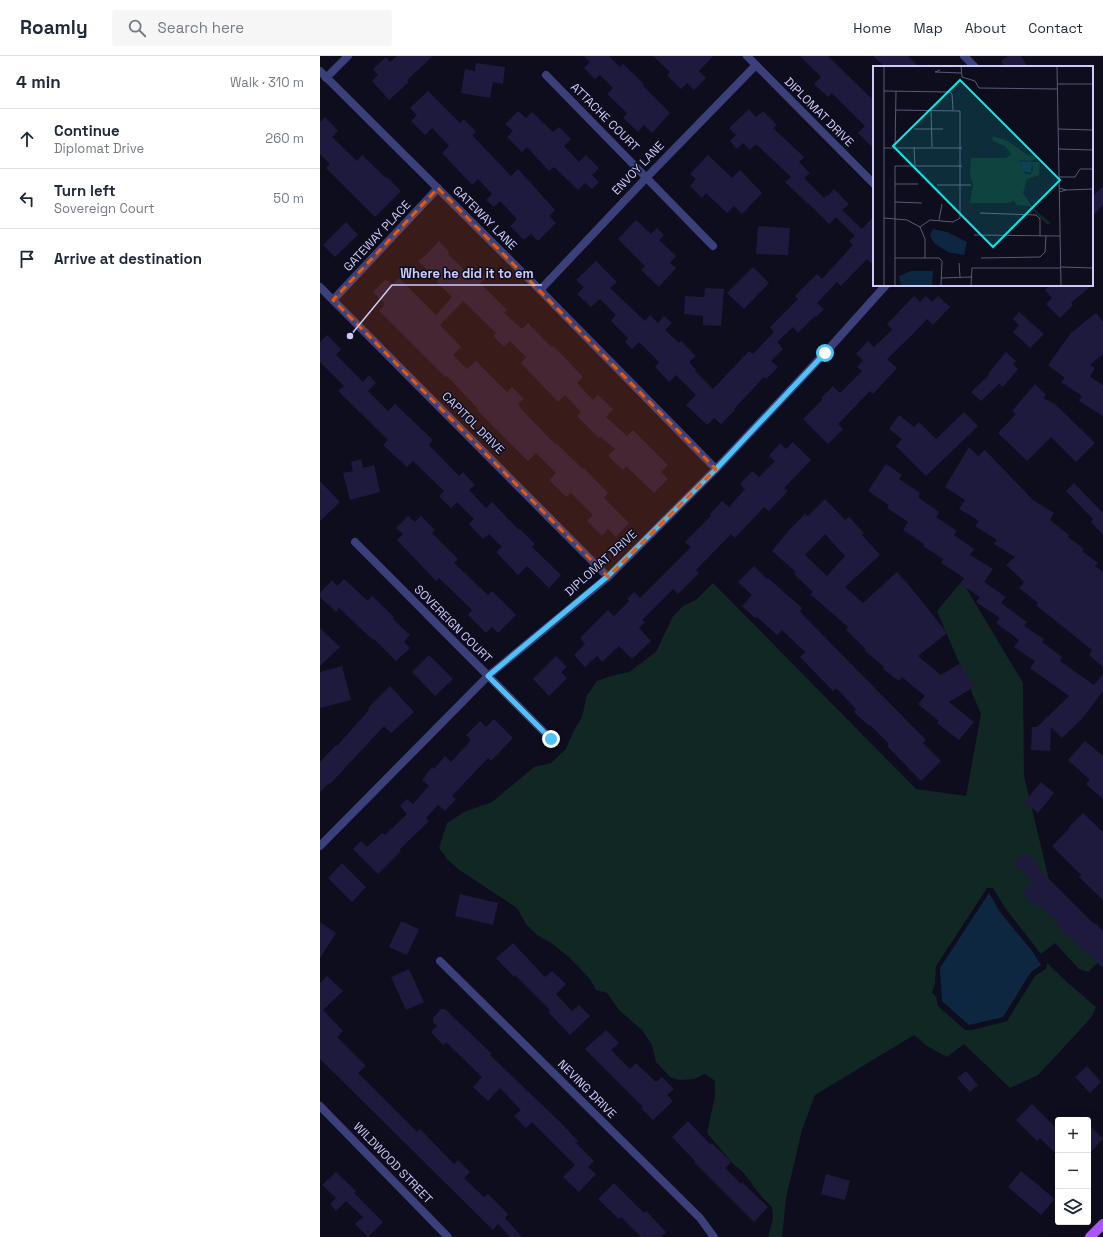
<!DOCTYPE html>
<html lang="en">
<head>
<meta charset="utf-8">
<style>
  body { margin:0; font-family:"Space Grotesk",sans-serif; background:#f6f6f7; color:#1f2937 }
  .controls { position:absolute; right:12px; bottom:12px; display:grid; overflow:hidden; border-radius:4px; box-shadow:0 4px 16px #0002 }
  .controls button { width:36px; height:36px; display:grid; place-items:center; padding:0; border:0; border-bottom:1px solid #e0e1e3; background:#fff; color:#1f2937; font:20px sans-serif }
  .stop { position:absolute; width:12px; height:12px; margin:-9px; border:3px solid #4fc3f7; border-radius:50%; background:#fff }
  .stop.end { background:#4fc3f7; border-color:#fff; box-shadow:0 1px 4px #0008 }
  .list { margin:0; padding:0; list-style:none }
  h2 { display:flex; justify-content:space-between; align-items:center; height:52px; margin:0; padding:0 16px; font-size:17px }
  h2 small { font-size:13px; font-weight:400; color:#747a83 }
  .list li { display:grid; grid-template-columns:26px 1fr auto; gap:12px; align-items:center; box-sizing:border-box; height:60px; padding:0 16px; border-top:1px solid #e0e1e3 }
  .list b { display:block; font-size:15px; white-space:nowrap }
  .list p { margin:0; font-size:13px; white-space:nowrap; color:#747a83 }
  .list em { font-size:13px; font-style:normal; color:#747a83 }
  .icon { flex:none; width:22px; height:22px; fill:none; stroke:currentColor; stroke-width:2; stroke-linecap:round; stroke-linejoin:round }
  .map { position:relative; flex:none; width:783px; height:1181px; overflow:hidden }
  header { display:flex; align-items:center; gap:24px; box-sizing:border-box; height:56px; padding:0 20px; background:#fff; border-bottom:1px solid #e0e1e3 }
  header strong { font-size:19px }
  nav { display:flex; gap:22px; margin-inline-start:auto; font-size:14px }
  .search { width:280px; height:36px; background:#f6f6f7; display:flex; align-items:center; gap:10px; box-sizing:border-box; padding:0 14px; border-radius:4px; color:#747a83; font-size:15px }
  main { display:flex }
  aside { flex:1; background:#fff }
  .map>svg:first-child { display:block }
</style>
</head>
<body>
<header>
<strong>Roamly</strong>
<div class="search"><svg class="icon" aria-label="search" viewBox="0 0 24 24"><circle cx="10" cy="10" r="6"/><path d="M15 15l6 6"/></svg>Search here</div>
<nav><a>Home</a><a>Map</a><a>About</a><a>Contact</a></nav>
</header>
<main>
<aside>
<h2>4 min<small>Walk · 310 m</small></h2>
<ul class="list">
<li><svg class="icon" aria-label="ahead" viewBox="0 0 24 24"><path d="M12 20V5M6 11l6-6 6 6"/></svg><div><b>Continue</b><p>Diplomat Drive</p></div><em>260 m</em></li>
<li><svg class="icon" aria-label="left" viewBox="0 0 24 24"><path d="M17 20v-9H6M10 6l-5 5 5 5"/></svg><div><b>Turn left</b><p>Sovereign Court</p></div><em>50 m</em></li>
<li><svg class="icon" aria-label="arrive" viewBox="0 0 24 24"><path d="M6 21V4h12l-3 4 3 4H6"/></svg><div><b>Arrive at destination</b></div></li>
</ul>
</aside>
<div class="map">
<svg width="783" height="1181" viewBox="0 0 783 1181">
  <rect width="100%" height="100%" fill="#0e0d1d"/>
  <polygon fill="#102724" points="642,525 703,627 704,720 729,824 783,902 768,916 759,913 735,887 721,898 685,852 673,832 667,832 616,910 615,928 612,936 616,941 618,950 645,974 652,974 684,966 687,965 715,920 726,913 727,907 748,927 776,951 772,960 758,976 718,1019 690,1032 644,988 627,1001 607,990 594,979 495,1039 482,1074 466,1142 462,1181 448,1181 453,1162 452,1151 441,1140 423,1116 413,1108 387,1077 395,1040 395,1025 385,1018 374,1023 359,1024 350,1021 336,1006 332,989 322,974 299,954 287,937 276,934 270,923 249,901 231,887 217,879 206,868 197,852 138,813 128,804 119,792 127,767 144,756 172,746 214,711 231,707 246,693 253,676 262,661 267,639 277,625 291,620 309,616 336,596 353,560 363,550 376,544 393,527 596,733 646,740 661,658 617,555"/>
  <polygon fill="#0e2740" points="669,837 680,856 712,895 721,909 711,916 683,961 649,969 622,945 620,912"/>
  <g fill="#1d1a3d" fill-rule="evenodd">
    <polygon points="77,0 113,0 87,24 89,26 69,44 52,25 58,19 53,13 66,1 70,6"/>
    <polygon points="264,0 289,0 300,11 303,8 324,28 323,30 350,57 332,77 324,69 318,76 303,62 307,57 287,38 293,32 280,19 275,23 264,12 270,6"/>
    <polygon points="333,0 393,0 379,15 386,22 374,34 367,27 361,33 347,19 350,16"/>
    <polygon points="480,0 508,0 554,45 554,93 538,77 545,70 512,37 508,41 494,28 501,21"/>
    <polygon points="553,0 588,0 599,11 565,11"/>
    <polygon points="688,0 701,0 708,11 685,11 681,5"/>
    <polygon points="156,7 185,11 183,28 173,26 170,42 141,37 145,13 155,15"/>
    <polygon points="108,35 140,67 144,63 156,76 152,79 191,120 198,113 235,154 229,160 236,167 218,185 211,178 204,184 190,170 197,163 180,145 174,151 166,144 172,138 158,123 152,129 122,97 129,90 112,72 105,79 91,65 97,59 90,52"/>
    <polygon points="429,53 436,61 443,55 457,69 453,72 484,101 479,106 490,117 484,122 504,142 507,139 508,140 514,133 529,148 522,154 542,173 554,160 554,210 547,203 521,230 517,226 497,247 504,253 496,261 495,260 478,277 473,271 457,286 463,293 451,305 458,311 446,323 444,321 414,353 415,354 401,368 394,362 387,369 366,349 376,339 356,319 349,326 335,311 339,306 319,286 312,293 305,286 308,282 291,265 296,259 280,243 271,251 257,238 264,231 256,224 276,205 297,226 290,232 325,265 330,259 338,267 344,260 352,267 345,274 359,287 361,285 376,300 369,306 376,314 375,315 393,333 429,295 433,298 454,276 450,271 478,243 475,240 497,218 502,223 533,189 529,185 535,180 516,161 509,168 488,147 488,148 465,126 471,121 436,88 430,94 423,87 417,93 410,85 416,79 409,72"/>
    <polygon points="198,55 206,62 212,56 233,76 239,71 251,83 244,90 259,106 266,99 279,112 272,119 279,126 272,133 265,127 258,134 234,111 229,115 207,91 202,96 187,81 193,75 185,68"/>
    <polygon points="5,61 18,75 12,81 37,105 42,99 66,122 67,121 81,135 55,161 6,112 10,108 0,98 0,66"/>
    <polygon points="388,99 412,122 420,114 442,137 422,158 414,150 407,157 386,137 382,142 370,130 376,123 370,118"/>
    <polygon points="783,130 783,149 772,160 772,141"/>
    <polygon points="316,164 331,178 337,172 344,179 339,184 356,200 350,207 356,212 339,231 321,214 325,210 298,183"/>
    <polygon points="26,166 38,179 15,201 3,189"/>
    <polygon points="438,170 470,172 468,199 436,198"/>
    <polygon points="119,185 129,196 128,198 152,221 158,214 166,222 160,227 187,254 184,257 202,273 208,267 231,291 233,290 246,303 263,321 257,327 273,344 278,339 293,353 286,361 307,380 313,374 348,409 341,416 348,423 334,437 306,410 303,414 288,400 295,393 281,381 279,382 257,360 261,356 245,339 238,346 201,307 206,301 190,285 184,291 173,280 176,277 143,245 120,269 141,291 133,299 147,313 156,305 187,336 192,331 204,343 198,348 203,355 235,388 236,387 263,413 264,412 288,437 284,442 309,467 296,481 288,473 282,480 267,465 273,459 251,437 246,441 229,424 236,417 216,397 208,405 157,354 158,353 127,320 125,321 59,255 65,248 53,236 66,223 72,229 79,222 116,259 132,241 117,226 118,224 98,205 107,198"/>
    <polygon points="433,211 449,227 424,253 407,237"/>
    <polygon points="730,229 772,229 751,247 753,249 740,262 726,248 732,242 725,234"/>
    <polygon points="385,232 404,233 401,270 383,269 383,260 364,258 365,240 384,241"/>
    <polygon points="594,240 600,246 606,240 612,246 618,240 630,251 613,269 607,263 593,278 567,303 577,312 553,338 550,335 518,368 523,373 508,388 483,363 503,343 501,342 513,330 520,337 542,315 537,311 543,304 536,298 548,285 554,291 572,274 567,268"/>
    <polygon points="699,256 724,278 710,292 693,276 699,269 693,263"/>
    <polygon points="776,257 783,266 783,298 770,309 775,312 770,321 783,329 783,360 759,345 762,340 741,326 745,322 728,309 751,277"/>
    <polygon points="7,279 21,293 16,299 43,326 49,319 56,327 48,335 68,355 75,348 113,384 109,389 139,420 143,416 155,429 149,434 166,452 172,446 199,474 200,473 215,488 212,491 241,519 229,532 207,510 198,519 176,496 182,491 169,478 163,483 149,468 154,463 137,446 131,452 119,440 124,435 93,405 87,411 63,389 68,384 18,335 24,330 0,306 0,286"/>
    <polygon points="686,296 696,305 693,308 698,313 683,331 679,328 661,345 651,336 669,319 668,318"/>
    <polygon points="715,328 726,339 723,342 735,348 775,387 756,406 731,381 707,405 678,377 696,358 692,355"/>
    <polygon points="644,356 658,370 606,420 576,390 582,383 569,373 579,359 594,371 599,366 616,383"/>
    <polygon points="473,386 491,404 464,432 468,435 449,455 444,451 415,482 411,478 376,514 379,517 358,538 353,533 322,564 325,566 319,572 331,585 312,603 299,590 282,606 277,600 265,611 254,599 265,588 260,582 288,554 294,560 309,545 307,543 314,536 320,542 371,491 365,486 391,460 390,458 402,445 409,451 425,433 420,428 432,415 439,421 455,405 449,400 460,387 466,393"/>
    <polygon points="649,391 658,400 665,394 713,444 734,457 730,464 749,479 748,481 764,493 762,495 778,507 775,510 783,516 783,611 769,599 772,594 716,549 718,547 699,532 704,526 686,509 695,501 674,488 677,484 655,470 659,465 639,453 645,444 625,431"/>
    <polygon points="41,403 43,412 54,409 60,436 30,444 23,417 33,415 31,406"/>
    <polygon points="566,408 582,419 579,423 600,437 598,441 619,456 616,461 637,475 634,479 654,493 650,499 673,513 664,526 686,541 681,547 707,566 704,570 724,583 722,586 742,601 740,605 774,629 783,618 783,635 762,663 742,682 731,671 730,695 711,694 712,671 717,671 749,640 710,612 715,605 694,591 699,584 676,567 680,562 656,546 660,541 640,528 644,522 621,507 623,503 603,490 604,488 583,474 588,466 567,452 569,449 548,435"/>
    <polygon points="0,425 20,446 0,465"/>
    <polygon points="754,427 782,456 783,454 783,479 771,466 773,463 746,435"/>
    <path d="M505,443L525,464L529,461L544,477L542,479L560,499L525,531L543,547L577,516L592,533L627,577L598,600L621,619L639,608L654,631L629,646L654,666L639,684L617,667L619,665L598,648L605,640L582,621L579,625L563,613L564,611L544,594L546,593L526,574L528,571L490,538L493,536L474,518L476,516L452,495L470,473L485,458L488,460ZM505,478L525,500L507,520L485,499Z"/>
    <polygon points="88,460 95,466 101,460 115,474 112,477 138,503 134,507 168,539 172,535 196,559 178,577 172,571 166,577 148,559 152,554 119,522 116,525 77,484 83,478 76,472"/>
    <polygon points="434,510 447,523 448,522 482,552 480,555 483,559 606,684 603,687 621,705 601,725 567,690 569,688 550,669 549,670 534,656 536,653 516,632 513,635 480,601 485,596 462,574 457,579 437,561 435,562 422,550 432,539 418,526"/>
    <polygon points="24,523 48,545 52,540 74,561 73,563 90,579 84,586 90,592 76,605 54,583 53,584 19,552 16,556 0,541 0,537 12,524 17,530"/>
    <polygon points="0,572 20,591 0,610"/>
    <polygon points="109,599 133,623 115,640 92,616"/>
    <polygon points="236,600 247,611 241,616 247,622 229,640 213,623"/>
    <polygon points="22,610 31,644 0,652 0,616"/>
    <polygon points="70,630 94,656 71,677 64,670 10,728 9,727 0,736 0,706 16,689 17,690 49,654 48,652"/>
    <polygon points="174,663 193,682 171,705 168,702 132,740 136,743 125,755 118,749 106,762 109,765 79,794 81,795 58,818 33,793 41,785 47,791 62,777 65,779 87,758 80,750 87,743 93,748 109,730 102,724 112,711 114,713 125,700 131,706 151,684 146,679 160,665 166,671"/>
    <polygon points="765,685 783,700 783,743 766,728 770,724 748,704"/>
    <polygon points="721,726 734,737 718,757 704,746"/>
    <polygon points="763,757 783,776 783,844 759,821 761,819 732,790 749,773 748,772"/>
    <polygon points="705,796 719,809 717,811 774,868 775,867 783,875 783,912 736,869 738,866 717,847 715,850 702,837 713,825 694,807"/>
    <polygon points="22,807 46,831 32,846 8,822"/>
    <polygon points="140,838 178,847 173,869 135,860"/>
    <polygon points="81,865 99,873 87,899 69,891"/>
    <polygon points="0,866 16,877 0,902"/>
    <polygon points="193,887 225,921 232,915 246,928 236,938 252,955 259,949 270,960 250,979 228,956 230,954 195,919 194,921 176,902"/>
    <polygon points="89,913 104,946 86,954 71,921"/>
    <polygon points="7,920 23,935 3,954 23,975 17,981 46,1010 38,1017 97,1076 100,1073 134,1108 138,1104 150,1116 144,1122 164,1141 168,1138 188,1158 185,1162 202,1181 190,1181 178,1168 173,1174 0,1003 0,927"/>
    <polygon points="121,953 125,953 172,998 170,999 240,1066 258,1085 256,1087 274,1105 268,1111 276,1118 259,1136 243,1121 255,1109 212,1066 206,1072 194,1060 201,1054 180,1032 168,1045 153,1031 162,1021 126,986 123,989 111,976 117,970 113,966 113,962"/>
    <polygon points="286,974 299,987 291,994 310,1013 316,1007 336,1026 342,1021 354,1033 347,1039 353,1045 333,1064 321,1052 323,1051 265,993"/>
    <polygon points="767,1010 781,1026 770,1037 755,1021"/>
    <polygon points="646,1015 658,1029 650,1036 637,1022"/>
    <polygon points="712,1048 738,1074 738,1100 720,1082 717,1085 696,1064"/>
    <polygon points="368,1065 391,1089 392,1087 411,1106 405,1112 421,1128 422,1126 448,1151 434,1166 374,1106 375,1105 352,1081"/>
    <polygon points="768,1068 783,1083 768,1099"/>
    <polygon points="701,1115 735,1143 721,1159 688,1131"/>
    <polygon points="16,1116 36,1135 34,1137 63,1166 48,1181 35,1168 43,1161 26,1145 16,1155 10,1148 16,1142 2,1129"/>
    <polygon points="506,1118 530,1125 525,1144 501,1138"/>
    <polygon points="294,1127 324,1157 326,1155 346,1176 341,1181 321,1181 301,1161 299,1163 278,1143"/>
  </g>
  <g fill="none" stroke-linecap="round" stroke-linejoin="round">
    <g stroke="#3b407a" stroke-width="8">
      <polyline points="427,0 554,128"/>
      <polyline points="644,0 655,11"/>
      <polyline points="0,15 220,234 396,413"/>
      <polyline points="226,19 393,190"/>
      <polyline points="6,22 28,0"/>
      <polyline points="0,231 288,521"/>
      <polyline points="220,234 327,121 436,9"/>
      <polyline points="13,244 118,132"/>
      <polyline points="35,486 231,683"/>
      <polyline points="0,790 168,620 288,521 396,413 505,297 566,229"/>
      <polyline points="120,905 380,1162 394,1181"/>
      <polyline points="0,1050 128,1181"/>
    </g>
    <polyline stroke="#a95af6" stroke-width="10" points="770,1181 783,1168"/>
  </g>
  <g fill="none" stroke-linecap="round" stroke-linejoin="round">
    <polyline stroke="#4fc3f7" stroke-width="5" points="231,683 168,620 288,520 396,413 505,297"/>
  </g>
  <path fill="#e8590c" fill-opacity="0.2" stroke="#e8590c" stroke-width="3" stroke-dasharray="8 5" stroke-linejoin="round" d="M118,132L396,413L288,521L13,244Z"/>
  <g text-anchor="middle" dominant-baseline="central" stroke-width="3" stroke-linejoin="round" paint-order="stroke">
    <g font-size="12" fill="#ccccfc" stroke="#0e0d1d">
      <text transform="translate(499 56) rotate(45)">DIPLOMAT DRIVE</text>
      <text transform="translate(285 61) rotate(45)">ATTACHE COURT</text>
      <text transform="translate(318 112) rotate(-46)">ENVOY LANE</text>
      <text transform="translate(165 162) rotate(45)">GATEWAY LANE</text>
      <text transform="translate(57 180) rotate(-47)">GATEWAY PLACE</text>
      <text transform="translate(153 367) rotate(45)">CAPITOL DRIVE</text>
      <text transform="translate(281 507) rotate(-42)">DIPLOMAT DRIVE</text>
      <text transform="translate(133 568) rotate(45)">SOVEREIGN COURT</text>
      <text transform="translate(267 1033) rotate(45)">NEVING DRIVE</text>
      <text transform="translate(73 1107) rotate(46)">WILDWOOD STREET</text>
    </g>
  </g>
  <g transform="translate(553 10)">
    <rect width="220" height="220" fill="#0e0d1d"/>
    <path d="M119,70L133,74L156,90L163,89V93L158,95L147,94L150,105L153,108H158L160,104L159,96H167L166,109L154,113L150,127L161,143L178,157L175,159L168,153L156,140L144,139L141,134L136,137H97L100,118L97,110L98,92H133L138,88L132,80L120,75Z" fill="#102724"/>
    <path d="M148,95L159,96L158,107L150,105ZM60,163L74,166L94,176L91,189L75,186L61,177L57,169ZM38,205H60L59,220H28L26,210Z" fill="#0e2740"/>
    <path fill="none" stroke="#5a5976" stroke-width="1" d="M88,0L89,11L102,15L106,22L184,23M184,0L188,220M67,4L62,6L88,7M185,18H220M11,25L77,26L79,28L80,44M23,44L87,45V152L80,156L57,154L47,161M58,44L59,81M41,63H70M185,63L220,64M41,81L42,100M11,82H89M22,82L23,25M186,83L220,84M186,111H202L207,103H220M22,118H45M64,119H98M186,122L193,124L186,126M193,124L220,123M22,136L49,137M107,147L163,149L167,153V170M11,152L34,154L47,161L52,173V192M66,154L69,138M101,169L187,170M22,192H66L69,195L68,220M108,192L167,191L172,186L173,170M86,197L87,211M188,201L220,202M68,212L98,211M11,220V0M22,220V100H89M98,220L99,202H187"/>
    <path fill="#0de7e4" fill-opacity="0.15" stroke="#0de7e4" stroke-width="2" d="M87,14L187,114L120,181L20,80Z"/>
    <rect width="220" height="220" fill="none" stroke="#ccccfc" stroke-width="2"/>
  </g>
  <path fill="none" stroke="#ccccfc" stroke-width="1.5" d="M30 280L72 229H222"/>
  <circle fill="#ccccfc" stroke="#0e0d1d" stroke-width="1.5" cx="30" cy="280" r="4"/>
  <g font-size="13" text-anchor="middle" font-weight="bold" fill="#ccccfc" stroke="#0e0d1d" stroke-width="3" stroke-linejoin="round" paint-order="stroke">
    <text x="147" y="222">Where he did it to em</text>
  </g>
</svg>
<div class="controls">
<button>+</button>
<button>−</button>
<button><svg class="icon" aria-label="layers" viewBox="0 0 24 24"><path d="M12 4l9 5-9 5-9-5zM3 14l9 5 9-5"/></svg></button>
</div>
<div class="stop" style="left:505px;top:297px"></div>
<div class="stop end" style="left:231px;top:683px"></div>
</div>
</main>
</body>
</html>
